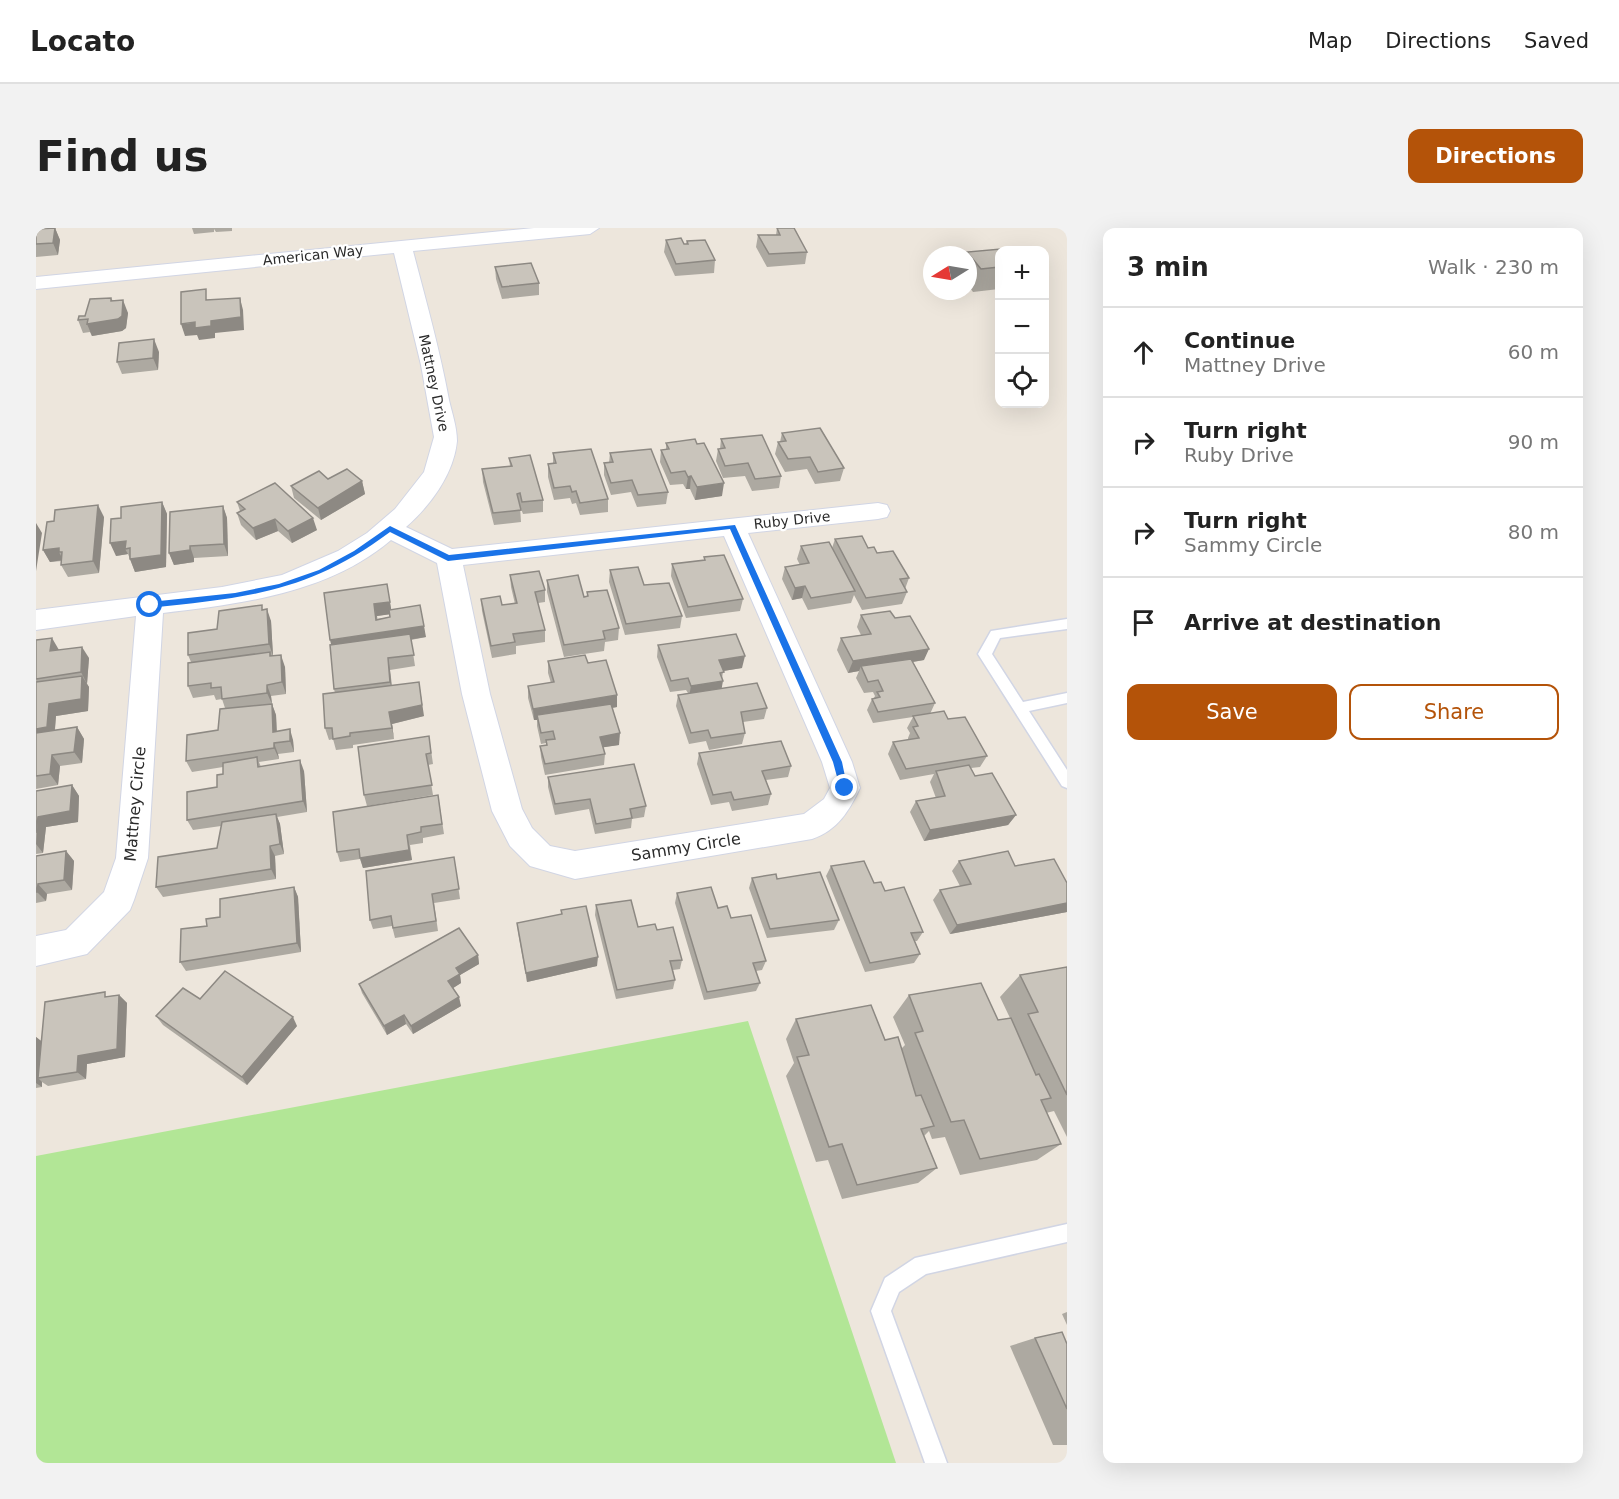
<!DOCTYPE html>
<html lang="en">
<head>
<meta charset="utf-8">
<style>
  body { margin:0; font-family:"DejaVu Sans",sans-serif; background:#f2f2f2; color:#222 }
  .controls { position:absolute; right:18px; top:18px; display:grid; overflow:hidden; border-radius:12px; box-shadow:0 6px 24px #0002 }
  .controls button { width:54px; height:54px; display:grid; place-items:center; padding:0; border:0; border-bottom:2px solid #e0e0e0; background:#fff; color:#222; font:30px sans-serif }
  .compass { position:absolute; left:887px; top:18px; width:54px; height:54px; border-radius:50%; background:#fff; box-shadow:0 6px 24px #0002; rotate:259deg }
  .stop { position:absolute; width:18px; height:18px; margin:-14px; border:4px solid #1a73e8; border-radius:50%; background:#fff }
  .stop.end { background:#1a73e8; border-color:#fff; box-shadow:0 2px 6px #0008 }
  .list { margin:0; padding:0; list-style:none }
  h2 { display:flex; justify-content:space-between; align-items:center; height:78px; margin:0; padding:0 24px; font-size:26px }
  h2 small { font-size:20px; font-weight:400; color:#767676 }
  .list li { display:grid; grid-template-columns:39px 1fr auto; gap:18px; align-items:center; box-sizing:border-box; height:90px; padding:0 24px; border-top:2px solid #e0e0e0 }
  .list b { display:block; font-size:22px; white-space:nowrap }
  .list p { margin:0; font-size:20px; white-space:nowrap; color:#767676 }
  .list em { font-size:20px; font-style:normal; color:#767676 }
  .actions { display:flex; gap:12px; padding:18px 24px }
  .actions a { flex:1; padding:14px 0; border:2px solid #b45309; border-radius:12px; text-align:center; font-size:21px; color:#b45309 }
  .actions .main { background:#b45309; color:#fff }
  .icon { flex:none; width:33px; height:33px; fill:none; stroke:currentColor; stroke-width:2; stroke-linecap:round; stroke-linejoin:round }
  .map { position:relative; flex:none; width:1031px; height:1235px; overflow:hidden; border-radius:12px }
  header { display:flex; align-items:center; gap:36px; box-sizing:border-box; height:84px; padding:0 30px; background:#fff; border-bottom:2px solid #e0e0e0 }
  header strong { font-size:28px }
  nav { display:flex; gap:33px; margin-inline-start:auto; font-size:21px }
  .intro { display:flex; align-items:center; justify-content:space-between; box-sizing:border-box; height:144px; padding:0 36px }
  h1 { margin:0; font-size:42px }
  .button { padding:15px 27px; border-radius:12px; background:#b45309; color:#fff; font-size:21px; font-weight:700 }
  main { display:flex; gap:36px; padding:0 36px }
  aside { flex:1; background:#fff; border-radius:12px; box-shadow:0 6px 24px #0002 }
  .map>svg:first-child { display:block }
</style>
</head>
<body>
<header>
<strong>Locato</strong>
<nav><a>Map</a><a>Directions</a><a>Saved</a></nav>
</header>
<div class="intro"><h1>Find us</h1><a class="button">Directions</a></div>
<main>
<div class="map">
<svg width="1031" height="1235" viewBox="0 0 1031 1235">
  <rect width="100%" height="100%" fill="#ede6dc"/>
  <polygon fill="#b2e696" points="712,793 860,1235 0,1235 0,928"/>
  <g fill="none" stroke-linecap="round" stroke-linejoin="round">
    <defs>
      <g id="service">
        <polygon points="1031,391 1031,401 964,410 956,426 987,474 1031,465 1031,475 993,483 1031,542 1031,560 1026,558 942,426 955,403"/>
        <polygon points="1031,996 1031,1014 890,1046 863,1064 855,1083 911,1235 889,1235 835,1083 849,1050 879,1030"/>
      </g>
      <path id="minor" d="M498,0H563L554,6L377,23C390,73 404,122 413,172C416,185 421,199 421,213C418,246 394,278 370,299L416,321L842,275L851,277L854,283L851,289L842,291L712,305L816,534L824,560C813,583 802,602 776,611L539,651L494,638L474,618L456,583L426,466L401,335L355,312C293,365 205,376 127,385L112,630L98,672L94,682L51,726L0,738V708L30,702L68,664L80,630L100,388L0,402V382L186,359L246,347L302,323L331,305L359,281L388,244L398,209L385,137L358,25L0,61V49ZM688,308L786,534L794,560L788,571L768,586L539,623L514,618L496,600L486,581L454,466L427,337Z"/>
    </defs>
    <use href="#service" stroke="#d1d5e4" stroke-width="3"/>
    <use href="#minor" stroke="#d1d5e4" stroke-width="2"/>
    <use href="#service" fill="#fff" fill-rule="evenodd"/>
    <use href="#minor" fill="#fff" fill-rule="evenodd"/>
  </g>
  <g fill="#ada9a1" fill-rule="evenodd">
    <polygon points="19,0 24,12 22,27 0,29 0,1"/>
    <polygon points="156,0 196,0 196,3 180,4 178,1 178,4 158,6"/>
    <polygon points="741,0 771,24 769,36 731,39 720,19 722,7 740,7"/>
    <polygon points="630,12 648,16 650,16 651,13 679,32 678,45 639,48 628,24"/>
    <polygon points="963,22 963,61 937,64 932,57 932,27 930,27 931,24"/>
    <polygon points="459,39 503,55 503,67 466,71 460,51"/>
    <polygon points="75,70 77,73 92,85 90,100 86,103 56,108 54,104 47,105 42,92"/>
    <polygon points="123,124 122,142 86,146 81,134"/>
    <polygon points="746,205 808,240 804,253 779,256 771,241 749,244 739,226 742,214 744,214"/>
    <polygon points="685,211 745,248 743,260 716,263 709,248 687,250 680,233 682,221 684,221"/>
    <polygon points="630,215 686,268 659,272 654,261 650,261 647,256 634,257 624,234 625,222 630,221"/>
    <polygon points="517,225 572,271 572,284 544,287 540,275 536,276 534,270 518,272 512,249 512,236 517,236"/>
    <polygon points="574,225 632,264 630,276 601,279 595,264 575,267 568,247 568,235 573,235"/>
    <polygon points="473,230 507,272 507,284 487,286 484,278 485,294 458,297 447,254 446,241 474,238"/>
    <polygon points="292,251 326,253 329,266 285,292 258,270 255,258"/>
    <polygon points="126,274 131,286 130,339 99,344 92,326 80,328 85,290"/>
    <polygon points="201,274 281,302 256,315 242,303 220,312 205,297 201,285 204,283"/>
    <polygon points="187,278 191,290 192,328 158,330 158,334 138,337 133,325"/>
    <polygon points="68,289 63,345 32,349 25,337 26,333 14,334 7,322"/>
    <polygon points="799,311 832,320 841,325 873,350 869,361 871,364 866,376 826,382 818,367 815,375 772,382 766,370 756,372 746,351 749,339 764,337 761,331 765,318 796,320"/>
    <polygon points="668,329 707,371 704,383 650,390 635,348 636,336 668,332"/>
    <polygon points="574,342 608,357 646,388 644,400 589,407 573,354"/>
    <polygon points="474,347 509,362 509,374 502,375 509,402 509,414 480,418 480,426 456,430 446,383 445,371 466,377 479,376 475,359"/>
    <polygon points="511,352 548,369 551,368 551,364 583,400 582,412 569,414 568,423 528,429 511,364"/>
    <path d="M351,356L355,382L390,409L375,412L379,438L354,442L356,457L388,488L356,496L358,511L317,517V520L300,522L297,511L293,512L289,500L299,465L298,461ZM354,386V389L341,391V388Z"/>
    <polygon points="228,382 235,393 237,428 249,439 250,466 235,468 236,476 240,487 241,503 257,512 258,524 242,526 243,531 223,534 225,539 268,543 271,584 241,589 244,596 248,626 239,628 240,651 127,669 120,659 181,620 185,598 157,602 151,592 181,559 187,546 187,539 156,544 150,533 182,502 189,480 186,471 180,472 178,467 157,470 152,458 155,434 152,427 181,401"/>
    <polygon points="825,387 888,432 877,434 899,475 894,486 912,491 951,528 944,539 935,540 939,548 980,587 972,597 888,613 874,584 880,573 900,570 894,554 898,546 864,552 852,526 857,514 872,512 872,510 874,505 871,500 877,489 837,495 831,482 836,471 838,470 839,468 837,464 828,465 820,450 823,443 812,445 801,422 805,410 825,407 821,399"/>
    <polygon points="0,412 23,422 53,430 51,456 53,459 52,483 20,488 19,502 41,499 48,511 46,535 24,538 22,557 0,561"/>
    <polygon points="622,417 706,440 687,443 685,460 731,480 728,491 707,494 709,505 706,516 673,522 670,513 653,516 640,478 642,467 652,465 650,462 634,464 621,429"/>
    <polygon points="512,433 552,435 581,479 576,480 583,517 567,519 569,526 568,537 509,547 505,529 504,518 510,517 510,515 505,516 501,498 501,492 498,492 492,470 492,458 515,455 512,445"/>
    <polygon points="393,508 397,536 392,537 397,567 331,578 328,567"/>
    <polygon points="663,525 755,538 752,549 730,552 735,566 732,577 696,583 693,574 675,577 661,536"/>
    <polygon points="512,549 610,578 608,589 596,591 595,600 559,606 553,581 519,587 512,559"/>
    <polygon points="36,557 43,568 42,594 10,599 7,625 0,626 0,563"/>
    <polygon points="402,567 408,606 387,610 387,615 374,617 376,632 327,640 324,631 304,634 301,624"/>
    <polygon points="30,623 38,633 36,662 11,666 10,673 0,675 0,628"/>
    <polygon points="418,629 424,671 398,675 402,703 359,710 356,698 337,701 334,692"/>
    <polygon points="923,633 979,638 1031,675 1031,684 914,706 897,672 904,662 924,658 916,643"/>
    <polygon points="795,638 838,655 849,663 887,704 881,713 879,713 884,726 878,735 829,744 790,648"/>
    <polygon points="716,650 741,651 803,692 798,702 731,710 713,660"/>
    <polygon points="258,659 262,669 265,724 150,743 144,734 171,698 184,689"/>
    <polygon points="641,665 682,680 730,733 726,742 720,743 724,755 720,763 668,772 639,675"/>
    <polygon points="560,677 602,699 621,702 646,732 644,741 637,742 639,752 637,761 580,771 559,687"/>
    <polygon points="525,682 561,738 491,754 482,704 481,695 525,687"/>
    <polygon points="442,727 443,736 424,747 425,755 417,760 425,778 377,806 370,796 351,807 326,765 323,756"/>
    <polygon points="1031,739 1031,909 1018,883 1010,885 1025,916 1001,932 924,947 909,909 896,911 893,903 888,908 901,940 882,955 806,971 792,932 780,934 750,848 758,835 750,811 760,791 849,812 865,821 869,817 857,789 873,767 962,792 974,790 964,769 984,747"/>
    <polygon points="83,767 91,775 89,829 51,836 50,851 12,858 6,854 6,859 0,860 0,809 5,813 74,768"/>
    <polygon points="164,771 261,798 211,857 127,797 120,788"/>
    <polygon points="1031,1084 1031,1097 1026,1086"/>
    <polygon points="999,1110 1031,1116 1031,1217 1017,1217 974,1118"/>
  </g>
  <g fill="#8d8983">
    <polygon points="19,0 24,12 22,27 17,15"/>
    <polygon points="204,70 207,82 208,102 179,105 179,110 163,112 161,107 149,108 145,96 175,93"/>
    <polygon points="87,72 92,85 90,100 86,103 56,108 51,96"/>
    <polygon points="118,111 123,124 122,142 117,130"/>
    <polygon points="655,248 654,261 650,261 652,249"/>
    <polygon points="326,253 329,266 285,292 282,280"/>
    <polygon points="688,255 686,268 659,272 661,259"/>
    <polygon points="126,274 131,286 130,339 99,344 94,331"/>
    <polygon points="62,277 68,289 63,345 57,333"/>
    <polygon points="187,278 191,290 192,328 188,316"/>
    <polygon points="277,290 281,302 256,315 252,303"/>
    <polygon points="239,291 242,303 220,312 217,300"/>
    <polygon points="0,295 6,305 0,343"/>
    <polygon points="90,313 89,321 92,326 80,328 74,315"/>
    <polygon points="154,318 158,330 158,334 138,337 133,325"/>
    <polygon points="23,320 23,324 27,332 14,334 7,322"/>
    <polygon points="769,358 766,370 756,372 759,360"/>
    <polygon points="354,374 356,386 341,388 343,403 338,376"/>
    <polygon points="231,381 235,393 237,428 233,416"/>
    <polygon points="388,398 390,409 297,424 294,412"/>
    <polygon points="16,410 23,422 14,423"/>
    <polygon points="46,419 53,430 51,456 45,444"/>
    <polygon points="893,421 888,432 827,442 825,438 823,443 812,445 817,433"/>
    <polygon points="245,427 249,439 250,466 246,454"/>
    <polygon points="709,428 706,440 681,444 683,432"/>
    <polygon points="352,430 354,442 356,465 354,454"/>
    <polygon points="46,448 53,459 52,483 20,488 18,510 0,513 0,501 13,476"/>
    <polygon points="687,453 685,464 653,469 655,458"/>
    <polygon points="383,454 388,488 356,496 358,511 353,484"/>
    <polygon points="231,457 235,468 236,476 231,465"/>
    <polygon points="581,467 581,479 502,492 501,487 501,492 498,492 497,481"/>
    <polygon points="236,476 240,487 241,515 237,504"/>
    <polygon points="41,499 48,511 46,535 38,524"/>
    <polygon points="254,501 257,512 258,524 254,513"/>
    <polygon points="584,505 583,517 563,520 564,509"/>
    <polygon points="238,515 242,526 243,531 238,520"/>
    <polygon points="16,527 24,538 22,557 14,546"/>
    <polygon points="264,532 268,543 271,584 267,573"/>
    <polygon points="36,557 43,568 42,594 10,599 7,625 0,616 2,589"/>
    <polygon points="240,586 244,596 248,626 244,616"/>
    <polygon points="980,587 972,597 888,613 894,602"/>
    <polygon points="371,607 376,632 327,640 324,630"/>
    <polygon points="234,618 239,628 240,651 235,641"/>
    <polygon points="30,623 38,633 36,662 28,652"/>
    <polygon points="2,656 11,666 10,673 1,664"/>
    <polygon points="258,659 262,669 265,724 261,715"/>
    <polygon points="1031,675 1031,684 914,706 921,697"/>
    <polygon points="442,727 443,736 424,747 425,755 414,762 412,753 420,740"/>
    <polygon points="562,729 561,738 491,754 490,745"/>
    <polygon points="83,767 91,775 89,829 51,836 50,851 41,844 42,828"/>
    <polygon points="423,769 425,778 377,806 375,798"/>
    <polygon points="368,787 370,796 351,807 348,798"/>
    <polygon points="257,789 261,798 211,857 206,849"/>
    <polygon points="0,809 9,816 2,850 6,854 6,859 0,855"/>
  </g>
  <g fill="#c9c4bb" stroke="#8d8983" stroke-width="1.5">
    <polygon points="19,0 17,15 0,16 0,1"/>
    <polygon points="741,0 758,0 771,24 733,26 722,7 744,7"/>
    <polygon points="645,10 648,16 652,16 651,13 669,12 679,32 640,36 630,12"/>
    <polygon points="988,19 992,22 963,22 963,39 945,41 931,24"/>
    <polygon points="495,35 503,55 466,59 459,39"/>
    <polygon points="170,61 170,72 204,70 205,89 175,93 175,98 159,100 159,94 145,96 145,64"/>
    <polygon points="75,70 75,73 87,72 86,88 82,91 51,96 52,91 42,92 43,88 49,88 54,71"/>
    <polygon points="118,111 117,130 81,134 83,115"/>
    <polygon points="784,200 808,240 782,244 774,229 752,231 742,214 750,213 746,205"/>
    <polygon points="726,207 745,248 719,251 712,235 689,238 682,221 689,220 685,211"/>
    <polygon points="659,211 661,216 668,215 688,255 661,259 655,248 652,249 649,243 635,245 625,222 633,221 630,215"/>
    <polygon points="555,221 572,271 544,275 540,263 536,264 534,258 518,260 512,236 520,235 517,225"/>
    <polygon points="615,221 632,264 602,267 596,252 575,255 568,235 577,234 574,225"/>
    <polygon points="494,227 507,272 486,274 484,265 481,266 485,282 457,285 446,241 476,238 473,230"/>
    <polygon points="311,241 326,253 282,280 255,258 283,243 292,251"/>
    <polygon points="239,255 277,290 252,303 239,291 217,300 201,285 209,281 201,274"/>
    <polygon points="126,274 125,327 94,331 94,320 89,321 90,313 74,315 75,291 85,290 85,279"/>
    <polygon points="62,277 57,333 25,337 26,324 23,324 23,320 7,322 11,294 18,293 19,282"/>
    <polygon points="187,278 188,316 154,318 154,322 133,325 134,284"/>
    <polygon points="826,308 832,320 838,319 841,325 857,323 873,350 864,351 871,364 830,370 799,311"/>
    <polygon points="793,314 819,363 775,370 769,358 759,360 749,339 773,335 765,318"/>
    <polygon points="688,327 707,371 652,379 636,336 669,332 668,329"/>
    <polygon points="602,339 608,357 633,355 646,388 590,396 574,342"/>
    <polygon points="503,343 509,362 499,364 509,402 477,406 479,414 455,418 445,371 464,368 466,377 481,375 474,347"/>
    <polygon points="542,347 548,369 552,368 551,364 571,362 583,400 567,403 569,411 528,417 511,352"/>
    <polygon points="351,356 354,374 338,376 340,392 354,389 353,382 384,377 388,398 294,412 288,365"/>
    <polygon points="226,377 226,382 231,381 233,416 152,427 152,405 181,401 183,383"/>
    <polygon points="854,383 859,390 874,388 893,421 817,433 805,410 835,406 825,387"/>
    <polygon points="374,406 378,427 352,430 354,454 298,461 294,417"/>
    <polygon points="700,406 709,428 683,432 688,444 684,445 687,453 655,458 652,450 635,453 622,417"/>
    <polygon points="16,410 14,423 46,419 45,444 0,451 0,412"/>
    <polygon points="234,424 234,428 245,427 246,454 231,457 231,465 186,471 185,459 175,460 175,455 152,458 152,435"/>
    <polygon points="549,427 552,435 570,432 581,467 497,481 492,458 518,454 512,433"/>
    <polygon points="875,431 899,475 842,484 836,471 844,469 841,464 847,463 842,452 832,454 825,438"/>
    <polygon points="46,448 45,471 13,476 11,499 0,501 0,454"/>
    <polygon points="383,454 386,477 353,484 356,500 314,505 314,508 297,511 296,500 289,500 287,466"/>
    <polygon points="721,455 731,480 705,484 709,505 675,510 672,502 655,505 642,467"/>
    <polygon points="236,476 237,504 254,501 254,513 238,515 238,520 150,533 151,507 182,502 184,481"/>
    <polygon points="575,476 584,505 564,509 569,526 509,536 504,518 511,517 510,512 519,511 517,503 505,505 501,487"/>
    <polygon points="908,483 912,491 929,489 951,528 870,541 857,514 883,510 877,499 882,498 877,488"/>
    <polygon points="41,499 38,524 16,527 14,546 0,548 0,505"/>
    <polygon points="393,508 395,525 390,526 396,557 328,567 322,519"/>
    <polygon points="745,513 755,538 726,543 735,566 698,572 695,564 677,567 663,525"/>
    <polygon points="221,529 222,539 264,532 267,573 151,592 151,564 181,559 181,547 187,546 187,535"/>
    <polygon points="598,536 610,578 594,581 596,590 560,596 554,571 519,576 512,549"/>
    <polygon points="933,537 939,548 956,545 980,587 894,602 880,573 909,568 900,543"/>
    <polygon points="36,557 34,583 2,589 0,605 0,563"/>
    <polygon points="402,567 406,596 385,599 385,604 371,607 373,622 324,630 323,621 301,624 297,584"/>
    <polygon points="240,586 244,616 234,618 235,641 120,659 122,629 181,620 186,594"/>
    <polygon points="30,623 28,652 2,656 1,664 0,664 0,628"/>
    <polygon points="972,623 979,638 1018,631 1031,655 1031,675 921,697 904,662 935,656 923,633"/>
    <polygon points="418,629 423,661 396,666 400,693 357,700 355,688 334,692 330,643"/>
    <polygon points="828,633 838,655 845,654 849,663 868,659 887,704 875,705 884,726 834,735 795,638"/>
    <polygon points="784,644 803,692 734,701 716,650 740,646 741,651"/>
    <polygon points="258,659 261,715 144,734 145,701 171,698 170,691 184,689 184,671"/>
    <polygon points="675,659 682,680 691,678 695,690 715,687 730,733 717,735 724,755 671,764 641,665"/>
    <polygon points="595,672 602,699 619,696 621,702 637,699 646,732 634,733 639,752 581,762 560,677"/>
    <polygon points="550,678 562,729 490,745 481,695 526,686 525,682"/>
    <polygon points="423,700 442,727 420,740 424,746 412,753 423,769 375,798 368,787 348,798 323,756"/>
    <polygon points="1031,739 1031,867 992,786 1002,784 984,747"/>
    <polygon points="189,743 257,789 206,849 120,788 147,760 164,771"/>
    <polygon points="945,755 962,792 975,790 1000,847 1003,846 1015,870 1005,872 1025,916 944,931 928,892 915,894 879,805 887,803 873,767"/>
    <polygon points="69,764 69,769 83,767 81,821 42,828 41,844 2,850 9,774"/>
    <polygon points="835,777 849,812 862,809 880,868 885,867 898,898 885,901 901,940 821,957 806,916 793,919 761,829 773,827 760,791"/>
    <polygon points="1026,1104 1031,1116 1031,1181 999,1110"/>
  </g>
  <path fill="#1a73e8" d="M699,297L806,534L812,563H806L804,560L797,534L694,301L412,333L354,304C272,365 212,369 114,380L110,377L114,374L199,365L243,356L283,342L318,323L354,298L413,327Z"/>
  <g text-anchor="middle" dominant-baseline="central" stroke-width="4.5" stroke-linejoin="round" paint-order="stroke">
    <g font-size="14" fill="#2b2b2b" stroke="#fff">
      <text transform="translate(277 27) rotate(-6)">American Way</text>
      <text transform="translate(398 155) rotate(78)">Mattney Drive</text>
      <text transform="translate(756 292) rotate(-6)">Ruby Drive</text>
    </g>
    <g font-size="16" fill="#2b2b2b" stroke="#fff">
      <text transform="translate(99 576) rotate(-85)">Mattney Circle</text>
      <text transform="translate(650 619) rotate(-9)">Sammy Circle</text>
    </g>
  </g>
</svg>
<div class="controls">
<button>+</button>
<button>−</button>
<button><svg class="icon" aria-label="locate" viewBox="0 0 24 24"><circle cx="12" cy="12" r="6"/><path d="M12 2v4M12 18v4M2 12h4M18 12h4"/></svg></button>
</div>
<svg class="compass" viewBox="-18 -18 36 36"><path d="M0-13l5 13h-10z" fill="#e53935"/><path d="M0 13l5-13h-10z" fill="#767676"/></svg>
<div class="stop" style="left:114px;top:377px"></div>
<div class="stop end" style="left:809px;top:560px"></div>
</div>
<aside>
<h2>3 min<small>Walk · 230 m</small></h2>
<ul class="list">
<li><svg class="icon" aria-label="ahead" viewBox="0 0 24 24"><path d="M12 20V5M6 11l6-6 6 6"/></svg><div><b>Continue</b><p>Mattney Drive</p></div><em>60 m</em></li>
<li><svg class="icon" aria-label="right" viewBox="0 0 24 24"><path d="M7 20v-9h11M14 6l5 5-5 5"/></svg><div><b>Turn right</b><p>Ruby Drive</p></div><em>90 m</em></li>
<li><svg class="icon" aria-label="right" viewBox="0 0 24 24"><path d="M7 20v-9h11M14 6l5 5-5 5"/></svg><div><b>Turn right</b><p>Sammy Circle</p></div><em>80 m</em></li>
<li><svg class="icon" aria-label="arrive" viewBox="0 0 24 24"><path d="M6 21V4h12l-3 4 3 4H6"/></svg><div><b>Arrive at destination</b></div></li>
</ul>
<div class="actions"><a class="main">Save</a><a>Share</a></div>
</aside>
</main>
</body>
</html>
